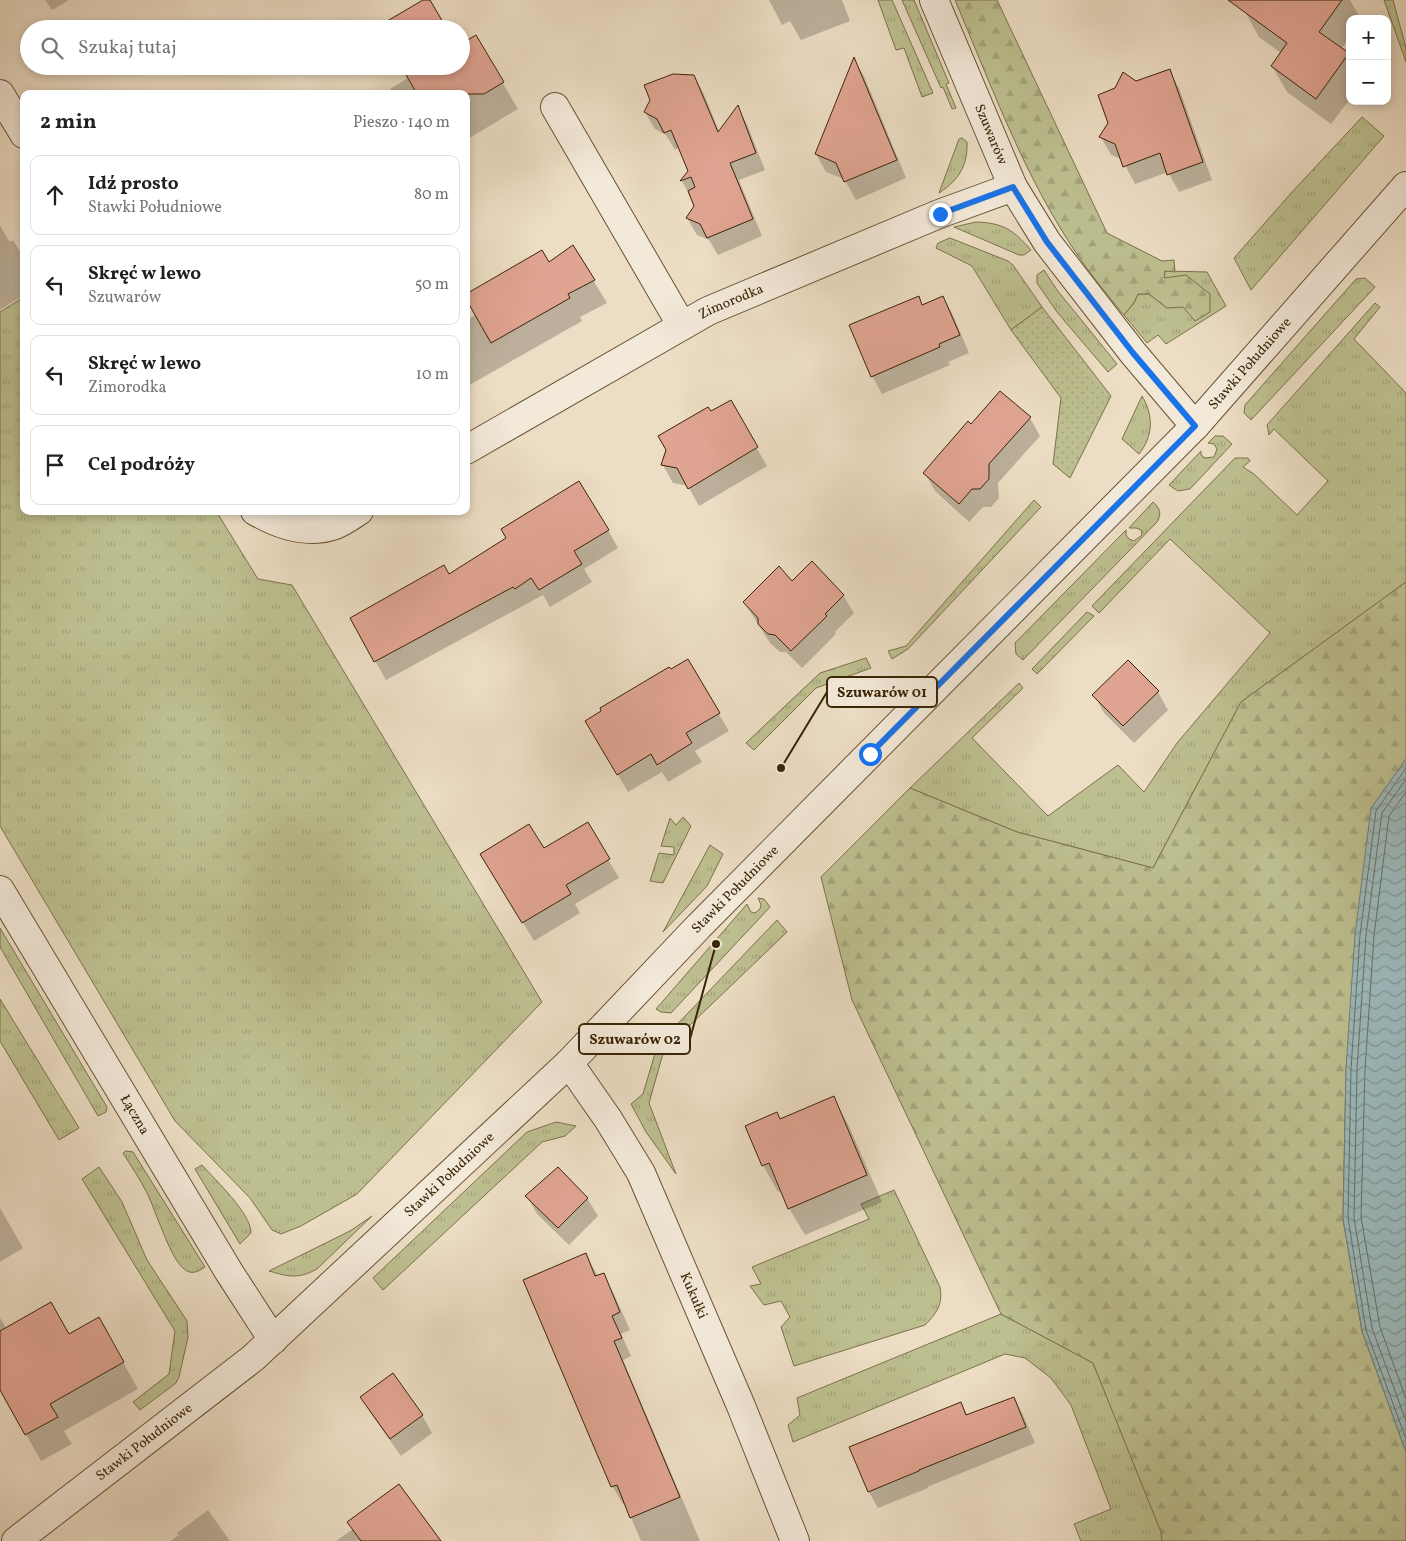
<!DOCTYPE html>
<html lang="pl">
<head>
<meta charset="utf-8">
<style>
  body { margin:0; font-family:Vollkorn,serif; background:#f2f2f2; color:#202124 }
  .controls { position:absolute; right:15px; top:15px; display:grid; overflow:hidden; border-radius:10px; box-shadow:0 2px 8px #0003 }
  .controls button { width:45px; height:45px; display:grid; place-items:center; padding:0; border:0; border-bottom:1px solid #e0e0e0; background:#fff; color:#202124; font:25px sans-serif }
  .stop { position:absolute; width:15px; height:15px; margin:-11px; border:4px solid #1a73e8; border-radius:50%; background:#fff }
  .stop.end { background:#1a73e8; border-color:#fff; box-shadow:0 1px 5px #0008 }
  .list { margin:0; padding:0; list-style:none }
  h2 { display:flex; justify-content:space-between; align-items:center; height:65px; margin:0; padding:0 20px; font-size:21px }
  h2 small { font-size:16px; font-weight:400; color:#757577 }
  .list li { display:grid; grid-template-columns:32px 1fr auto; gap:15px; align-items:center; box-sizing:border-box; height:80px; margin:0 10px 10px; padding:0 10px; border:1px solid #e0e0e0; border-radius:10px }
  .list b { display:block; font-size:19px; white-space:nowrap }
  .list p { margin:0; font-size:16px; white-space:nowrap; color:#757577 }
  .list em { font-size:16px; font-style:normal; color:#757577 }
  .icon { flex:none; width:28px; height:28px; fill:none; stroke:currentColor; stroke-width:2; stroke-linecap:round; stroke-linejoin:round }
  .map { position:relative; flex:none; width:1406px; height:1541px; overflow:hidden }
  .search { position:absolute; background:#fff; box-shadow:0 2px 8px #0003; left:20px; top:20px; width:450px; height:55px; display:flex; align-items:center; gap:12px; box-sizing:border-box; padding:0 18px; border-radius:28px; color:#757577; font-size:19px }
  .panel { position:absolute; background:#fff; box-shadow:0 2px 8px #0003; left:20px; top:90px; width:450px; height:425px; border-radius:10px }
  .map>svg:first-child { display:block }
</style>
</head>
<body>
<div class="map">
<svg width="1406" height="1541" viewBox="0 0 1406 1541">
  <defs>
    <pattern id="grass-tufts" width="24" height="20" patternUnits="userSpaceOnUse" patternTransform="scale(1.25)"><rect width="24" height="20" fill="#bdbf90"/><path d="M3 7l-1-3M5 7V3M7 7l1-3M15 17l-1-3M17 17v-4M19 17l1-3" fill="none" stroke="#a3a47b"/></pattern>
    <pattern id="forest-firs" width="22" height="20" patternUnits="userSpaceOnUse" patternTransform="scale(1.25)"><rect width="22" height="20" fill="#bdbf90"/><path d="M5 1l3.5 6h-7zM16 11l3.5 6h-7z" fill="#a3a47b"/></pattern>
    <pattern id="park-dots" width="8" height="8" patternUnits="userSpaceOnUse" patternTransform="scale(1.25)"><rect width="8" height="8" fill="#bdbf90"/><path d="M2 2h.1M6 6h.1" fill="none" stroke="#a3a47b" stroke-width="1.8" stroke-linecap="round"/></pattern>
    <pattern id="water-waves" width="16" height="10" patternUnits="userSpaceOnUse" patternTransform="scale(1.25)"><rect width="16" height="10" fill="#9cbabd"/><path d="M0 5q4-4 8 0t8 0" fill="none" stroke="#809798"/></pattern>
  </defs>
  <rect width="100%" height="100%" fill="#ecddc4"/>
  <filter id="stains"><feTurbulence type="fractalNoise" baseFrequency=".004" numOctaves="4"/><feColorMatrix values="0 0 0 0 .2 0 0 0 0 .09 0 0 0 0 .02 0 0 0 .5 -.17"/></filter>
  <radialGradient id="worn" r=".72"><stop offset=".6" stop-color="#630" stop-opacity="0"/><stop offset="1" stop-color="#630" stop-opacity=".3"/></radialGradient>
  <g fill="url(#grass-tufts)" stroke="#7c724a">
    <polygon points="878,0 892,0 933,93 922,97 904,48 896,50"/>
    <polygon points="902,0 914,0 949,83 946,84 956,108 952,109 943,87 941,88"/>
    <polygon points="1384,0 1393,0 1406,48 1406,62"/>
    <polygon points="1362,117 1384,136 1251,290 1234,258 1293,191"/>
    <path d="M962,138L967,142C968,165 959,180 939,193L959,139Z"/>
    <path d="M976,222C1004,223 1013,230 1031,250L1024,255H1019L954,227Z"/>
    <polygon points="950,238 1008,261 1013,265 1042,307 1011,330 972,266 936,248 938,243"/>
    <polygon points="1044,270 1057,290 1117,364 1108,372 1057,312 1037,283 1037,275"/>
    <polygon points="1165,271 1207,272 1226,306 1166,344 1158,335 1147,343 1124,315 1134,303 1138,294 1149,294 1167,308 1164,279"/>
    <polygon points="1365,278 1375,287 1251,420 1244,413 1245,405 1356,279"/>
    <polygon points="24,297 24,511 216,511 258,579 292,585 542,1002 357,1194 301,1226 281,1234 272,1230 250,1198 175,1121 0,826 0,312"/>
    <polygon points="1375,303 1380,307 1354,339 1406,393 1406,582 1241,702 1153,868 1017,832 910,788 1019,683 1023,688 972,738 1048,816 1118,765 1144,792 1177,743 1270,633 1170,539 1099,613 1092,606 1235,458 1248,458 1250,461 1243,467 1254,474 1297,515 1328,481 1274,429 1269,435 1267,425"/>
    <path d="M1142,396C1154,416 1153,436 1139,454L1122,439Z"/>
    <polygon points="1215,436 1223,436 1232,444 1190,489 1178,491 1169,485 1201,451 1201,455 1205,458 1214,457 1217,449 1214,444 1208,443"/>
    <polygon points="1034,500 1041,507 908,649 892,659 888,651 906,646"/>
    <path d="M1153,502C1160,508 1162,514 1157,522L1023,660L1016,654L1015,643L1126,530V535L1129,539L1134,541L1142,535L1141,530L1136,528H1129Z"/>
    <polygon points="1087,612 1094,616 1037,674 1032,669"/>
    <polygon points="866,658 871,668 816,688 754,750 746,743 820,673"/>
    <polygon points="683,817 691,826 663,883 650,881 659,853 674,855 674,847 661,846 670,818 676,825"/>
    <polygon points="710,845 723,854 707,886 663,932"/>
    <polygon points="758,898 764,899 770,907 671,1013 661,1012 656,1009 747,904 751,912 755,913 760,909 761,905"/>
    <polygon points="777,920 787,932 664,1050 649,1103 676,1174 646,1132 631,1104 643,1094 656,1050 667,1035"/>
    <polygon points="0,928 107,1107 106,1112 98,1116 0,947"/>
    <polygon points="0,999 79,1128 59,1140 0,1041"/>
    <polygon points="556,1122 576,1126 565,1136 542,1142 383,1290 373,1278 527,1132"/>
    <path d="M126,1151L133,1152L205,1267C198,1272 191,1275 184,1269C170,1258 156,1211 147,1193C140,1179 131,1166 123,1153Z"/>
    <path d="M202,1165C215,1180 251,1213 251,1233L240,1244L195,1169Z"/>
    <polygon points="99,1167 122,1202 147,1260 187,1321 188,1337 179,1377 176,1383 140,1410 133,1402 169,1374 175,1331 82,1179"/>
    <path d="M894,1190L940,1287C943,1304 937,1313 925,1325L794,1366L781,1327L790,1317L781,1301L764,1305L750,1286L761,1284L752,1267L869,1219L861,1204Z"/>
    <path d="M372,1216L317,1269C299,1279 289,1277 269,1271L350,1231Z"/>
    <polygon points="1001,1314 1093,1363 1162,1532 1162,1541 1081,1541 1074,1524 1111,1509 1071,1405 1051,1378 1025,1358 1005,1354 793,1442 788,1425 800,1415 797,1398"/>
  </g>
  <g fill="url(#forest-firs)" stroke="#7c724a">
    <path d="M955,0H997L1107,233L1162,261L1174,260L1175,272L1165,271L1164,278L1186,275L1210,294V312L1195,321L1183,307L1167,308L1149,294H1138L1134,303L1124,315C1103,290 1084,266 1067,239C1020,165 989,80 955,0Z"/>
    <polygon points="1406,582 1406,759 1371,809 1346,1069 1343,1219 1362,1331 1406,1452 1406,1541 1162,1541 1161,1532 1093,1363 1001,1314 852,1000 821,877 910,788 1017,832 1153,868 1241,702"/>
  </g>
  <polygon fill="url(#park-dots)" stroke="#7c724a" points="1042,307 1111,396 1070,478 1053,464 1061,398 1011,330"/>
  <polygon fill="url(#water-waves)" stroke="#757e73" points="1406,759 1406,1452 1362,1331 1343,1219 1346,1069 1355,934 1371,808"/>
  <g fill="#0003">
    <polygon points="45,0 69,0 52,10"/>
    <polygon points="769,0 842,0 850,21 801,40 790,21 782,25"/>
    <polygon points="1251,0 1350,0 1361,19 1350,19 1350,37 1341,49 1350,57 1350,99 1331,124 1287,92 1272,66 1281,53 1259,37 1244,10"/>
    <polygon points="854,60 864,76 906,178 856,200 844,179 826,172 816,154"/>
    <polygon points="1169,70 1179,88 1212,180 1179,192 1168,172 1135,184 1122,159 1111,155 1101,137 1136,82"/>
    <polygon points="694,76 704,94 719,131 737,107 747,124 765,170 739,180 762,236 718,255 709,240 697,235 687,218 695,206 682,181 690,171 680,147 675,150 666,135 655,129 645,112"/>
    <polygon points="408,78 502,82 518,109 466,140 466,94 393,94 390,89"/>
    <polygon points="0,226 10,242 13,240 24,258 24,295 0,310"/>
    <polygon points="573,247 607,303 580,317 582,321 466,387 466,321"/>
    <polygon points="918,297 923,306 943,297 953,315 969,353 948,362 950,365 882,394 872,376"/>
    <polygon points="730,402 767,466 699,506 688,486 673,483 663,465 711,413"/>
    <polygon points="1030,418 1040,436 998,483 999,498 991,507 983,507 969,522 935,491 925,473 971,425"/>
    <polygon points="608,530 618,548 584,569 592,582 550,607 543,595 386,680 351,618 449,575"/>
    <polygon points="792,582 843,595 854,613 835,632 836,634 802,668 786,652 780,652 770,643 744,602"/>
    <polygon points="688,661 729,731 695,751 702,762 668,782 662,772 628,792 587,722"/>
    <polygon points="1158,692 1168,710 1134,743 1104,713 1094,695"/>
    <polygon points="587,824 619,878 575,904 580,913 534,941 482,854 543,850"/>
    <polygon points="833,1098 848,1124 882,1202 805,1235 789,1208 782,1190 778,1192 763,1165 780,1120"/>
    <polygon points="527,1196 587,1198 598,1216 569,1245 537,1214"/>
    <polygon points="0,1208 23,1248 0,1262"/>
    <polygon points="586,1255 598,1276 603,1274 613,1292 630,1330 621,1334 631,1356 623,1360 700,1541 641,1541 625,1504 623,1504 613,1487 524,1281"/>
    <polygon points="0,1318 7,1329 68,1335 98,1318 138,1389 64,1431 72,1444 41,1461 0,1388"/>
    <polygon points="362,1397 422,1415 432,1433 401,1456 372,1415"/>
    <polygon points="1014,1398 1023,1415 1035,1443 927,1487 928,1488 878,1508 869,1492 851,1448 960,1403 968,1416"/>
    <polygon points="208,1510 230,1541 171,1541 179,1535 177,1533"/>
    <polygon points="353,1529 440,1541 336,1541"/>
  </g>
  <g fill="none" stroke-linecap="round" stroke-linejoin="round">
    <g stroke="#6b7061" stroke-width="1">
      <polyline points="1406,768 1376,811 1360,935 1351,1069 1348,1218 1366,1330 1406,1439"/>
      <polyline points="1406,779 1382,813 1366,935 1357,1069 1354,1218 1372,1328 1406,1421"/>
      <polyline points="1406,792 1389,816 1374,936 1365,1070 1361,1217 1380,1327 1406,1399"/>
    </g>
  </g>
  <g fill="#e0a492" stroke="#3a2505">
    <polygon points="423,0 430,0 447,29 378,29 377,27"/>
    <polygon points="1228,0 1342,0 1319,32 1349,53 1316,99 1271,66 1287,43"/>
    <polygon points="476,35 504,82 484,94 417,94 401,66 461,66 461,44"/>
    <polygon points="854,57 897,160 844,182 836,163 815,154"/>
    <polygon points="1170,69 1203,162 1167,175 1160,153 1123,167 1115,144 1099,137 1108,123 1098,95 1115,88 1123,72 1136,81"/>
    <polygon points="673,74 694,75 718,132 738,105 756,153 730,163 753,219 707,238 700,224 686,218 694,206 688,191 695,187 691,177 680,181 688,171 671,130 664,133 657,119 644,112 650,100 644,85"/>
    <polygon points="573,245 595,280 568,294 570,298 491,343 466,299 466,294 542,250 549,262"/>
    <polygon points="919,296 922,305 943,296 960,335 939,344 940,347 871,377 849,325"/>
    <polygon points="1000,391 1031,417 989,464 989,479 980,489 972,489 959,504 923,473 968,421 971,424"/>
    <polygon points="731,400 758,447 688,489 677,468 661,465 666,450 658,436 708,407 711,411"/>
    <polygon points="579,481 609,530 574,551 582,564 539,590 531,578 515,589 513,587 374,662 350,618 444,565 449,574 506,538 501,529"/>
    <polygon points="812,561 844,595 825,614 827,616 791,651 775,635 768,634 758,624 758,618 743,602 779,566 792,581"/>
    <polygon points="688,659 720,713 686,733 692,743 657,765 651,754 617,775 585,721 601,711 600,708 669,667 671,669"/>
    <polygon points="1128,660 1159,691 1123,726 1092,695"/>
    <polygon points="588,822 610,859 566,885 571,894 522,923 480,854 529,824 544,848"/>
    <polygon points="834,1096 867,1175 788,1209 769,1163 762,1166 745,1126 777,1112 780,1119"/>
    <polygon points="558,1167 588,1198 558,1228 525,1196"/>
    <polygon points="586,1253 595,1276 604,1273 620,1312 612,1316 622,1338 614,1341 680,1497 630,1518 617,1485 611,1487 523,1280"/>
    <polygon points="51,1302 69,1334 99,1317 124,1362 50,1404 58,1417 25,1435 0,1390 0,1331"/>
    <polygon points="393,1373 423,1415 390,1439 360,1397"/>
    <polygon points="1014,1397 1026,1427 919,1470 919,1471 868,1492 849,1447 961,1402 966,1415"/>
    <polygon points="399,1484 441,1541 361,1541 347,1522"/>
  </g>
  <g fill="none" stroke-linecap="round" stroke-linejoin="round">
    <defs>
      <g id="minor">
        <path id="s1" d="M934,0L1013,187L1047,242L1133,353L1195,426"/>
        <polyline points="0,94 24,134"/>
        <polyline points="555,107 682,326"/>
        <path id="s2" d="M466,450L708,311L939,214L1013,187"/>
        <path d="M255,511C279,525 307,535 335,525C343,522 351,516 359,511"/>
        <path id="s3" d="M0,890L229,1272L273,1340"/>
        <path id="s4" d="M569,1063L608,1119L641,1173L741,1406L795,1541"/>
        <path id="s5" d="M16,1541L253,1358L569,1063L699,926L1195,426L1406,186"/>
      </g>
    </defs>
    <use href="#minor" stroke="#665335" stroke-width="30"/>
    <use href="#minor" stroke="#f3e9d9" stroke-width="28"/>
  </g>
  <g fill="none" stroke-linecap="round" stroke-linejoin="round">
    <polyline stroke="#1a73e8" stroke-width="6" points="870,754 1195,426 1133,353 1047,242 1013,187 940,214"/>
  </g>
  <g text-anchor="middle" dominant-baseline="central" stroke-width="5" stroke-linejoin="round" paint-order="stroke">
    <g font-size="14" fill="#3a2505" stroke="#f3e9d9">
      <text stroke="none"><textPath href="#s1" startOffset="146">Szuwarów</textPath></text>
      <text stroke="none"><textPath href="#s2" startOffset="304">Zimorodka</textPath></text>
      <text stroke="none"><textPath href="#s5" startOffset="1708">Stawki Południowe</textPath></text>
      <text stroke="none"><textPath href="#s5" startOffset="972">Stawki Południowe</textPath></text>
      <text stroke="none"><textPath href="#s3" startOffset="262">Łączna</textPath></text>
      <text stroke="none"><textPath href="#s5" startOffset="568">Stawki Południowe</textPath></text>
      <text stroke="none"><textPath href="#s4" startOffset="265">Kukułki</textPath></text>
      <text stroke="none"><textPath href="#s5" startOffset="162">Stawki Południowe</textPath></text>
    </g>
  </g>
  <path fill="none" stroke="#3a2505" stroke-width="2" d="M781 768L827 692M716 944L690 1039"/>
  <g fill="#3a2505" stroke="#f3e9d9" stroke-width="2">
    <circle cx="781" cy="768" r="5"/>
    <circle cx="716" cy="944" r="5"/>
  </g>
  <g fill="#f3e9d9" stroke="#3a2505" stroke-width="2">
    <rect x="827" y="677" width="110" height="30" rx="5"/>
    <rect x="579" y="1024" width="111" height="30" rx="5"/>
  </g>
  <g font-size="15" text-anchor="middle" font-weight="bold" fill="#3a2505">
    <text x="882" y="697">Szuwarów 01</text>
    <text x="635" y="1044">Szuwarów 02</text>
  </g>
  <rect width="100%" height="100%" filter="url(#stains)"/>
  <rect width="100%" height="100%" fill="url(#worn)"/>
</svg>
<div class="controls">
<button>+</button>
<button>−</button>
</div>
<div class="stop" style="left:870px;top:754px"></div>
<div class="stop end" style="left:940px;top:214px"></div>
<div class="search"><svg class="icon" aria-label="search" viewBox="0 0 24 24"><circle cx="10" cy="10" r="6"/><path d="M15 15l6 6"/></svg>Szukaj tutaj</div>
<section class="panel">
<h2>2 min<small>Pieszo · 140 m</small></h2>
<ul class="list">
<li><svg class="icon" aria-label="ahead" viewBox="0 0 24 24"><path d="M12 20V5M6 11l6-6 6 6"/></svg><div><b>Idź prosto</b><p>Stawki Południowe</p></div><em>80 m</em></li>
<li><svg class="icon" aria-label="left" viewBox="0 0 24 24"><path d="M17 20v-9H6M10 6l-5 5 5 5"/></svg><div><b>Skręć w lewo</b><p>Szuwarów</p></div><em>50 m</em></li>
<li><svg class="icon" aria-label="left" viewBox="0 0 24 24"><path d="M17 20v-9H6M10 6l-5 5 5 5"/></svg><div><b>Skręć w lewo</b><p>Zimorodka</p></div><em>10 m</em></li>
<li><svg class="icon" aria-label="arrive" viewBox="0 0 24 24"><path d="M6 21V4h12l-3 4 3 4H6"/></svg><div><b>Cel podróży</b></div></li>
</ul>
</section>
</div>
</body>
</html>
